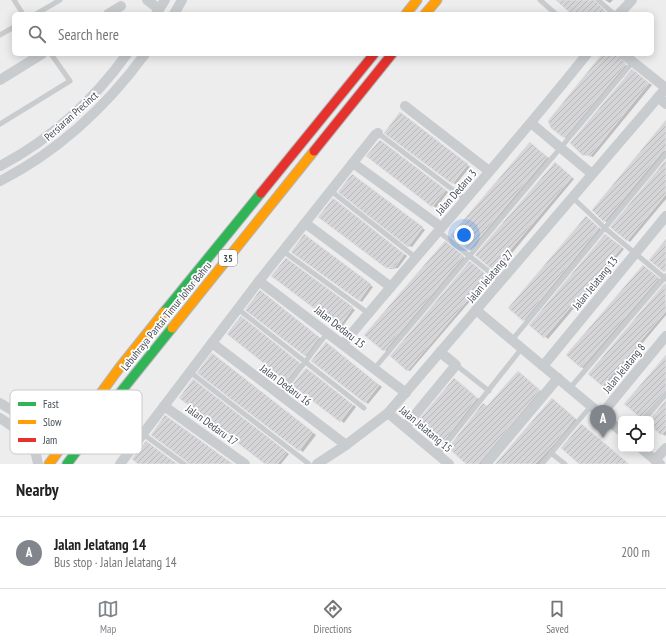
<!DOCTYPE html>
<html lang="en">
<head>
<meta charset="utf-8">
<style>
  body { margin:0; font-family:"PT Sans Narrow",sans-serif; background:#f2f2f2; color:#222 }
  .controls { position:absolute; right:12px; bottom:12px; display:grid; overflow:hidden; border-radius:6px; box-shadow:0 2px 10px #0003 }
  .controls button { width:36px; height:36px; display:grid; place-items:center; padding:0; border:0; border-bottom:1px solid #e0e0e0; background:#fff; color:#222; font:20px sans-serif }
  .you { position:absolute; left:464px; top:235px; width:14px; height:14px; margin:-10px; border:3px solid #fff; border-radius:50%; background:#1a73e8; box-shadow:0 0 0 6px #1a73e833 }
  .badge { display:grid; place-items:center; width:26px; height:26px; border-radius:50%; background:#81868c; color:#fff; font-size:13px; font-weight:700 }
  .pin { position:absolute; translate:-50% -33px; filter:drop-shadow(0 1px 2px #0008) }
  .pin::after { content:''; position:absolute; top:21px; width:14px; height:12px; background:inherit; clip-path:polygon(0 0,100% 0,50% 100%) }
  .list { margin:0; padding:0; list-style:none }
  h2 { display:flex; justify-content:space-between; align-items:center; height:52px; margin:0; padding:0 16px; font-size:17px }
  h2 small { font-size:13px; font-weight:400; color:#767676 }
  .list li { display:grid; grid-template-columns:26px 1fr auto; gap:12px; align-items:center; box-sizing:border-box; height:72px; padding:0 16px; border-top:1px solid #e0e0e0 }
  .list b { display:block; font-size:15px; white-space:nowrap }
  .list p { margin:0; font-size:13px; white-space:nowrap; color:#767676 }
  .list em { font-size:13px; font-style:normal; color:#767676 }
  .icon { flex:none; width:22px; height:22px; fill:none; stroke:currentColor; stroke-width:2; stroke-linecap:round; stroke-linejoin:round }
  .map { position:relative; flex:none; width:666px; height:464px; overflow:hidden }
  .search { position:absolute; background:#fff; box-shadow:0 2px 10px #0003; left:12px; right:12px; top:12px; height:44px; display:flex; align-items:center; gap:10px; box-sizing:border-box; padding:0 14px; border-radius:6px; color:#767676; font-size:15px }
  .sheet { height:124px; background:#fff }
  nav { display:flex; justify-content:space-around; align-items:center; box-sizing:border-box; height:56px; border-top:1px solid #e0e0e0; background:#fff; font-size:11px; color:#767676 }
  nav a { display:grid; justify-items:center; gap:2px }
  nav .on { color:#81868c }
  .map>svg:first-child { display:block }
</style>
</head>
<body>
<div class="map">
<svg width="666" height="464" viewBox="0 0 666 464">
  <defs>
    <pattern id="building-hatch" width="6" height="6" patternUnits="userSpaceOnUse"><rect width="6" height="6" fill="#d5d5d7"/><path d="M-1 1l2-2M0 6l6-6M5 7l2-2" fill="none" stroke="#b8b8bb"/></pattern>
  </defs>
  <rect width="100%" height="100%" fill="#eeeded"/>
  <g fill="#0003">
    <polygon points="605,0 613,0 610,3"/>
    <polygon points="603,54 614,54 628,67 567,139 564,137"/>
    <polygon points="635,72 652,85 593,157 583,154"/>
    <polygon points="403,115 470,167 456,184 452,183"/>
    <polygon points="666,121 666,153 608,223 605,221 593,210"/>
    <polygon points="383,142 448,192 436,208 368,156"/>
    <polygon points="533,145 550,159 472,251 469,250 452,235"/>
    <polygon points="666,162 666,199 630,242 612,227"/>
    <polygon points="558,165 574,179 497,271 494,269"/>
    <polygon points="355,177 425,230 412,247 409,246"/>
    <polygon points="337,201 407,256 398,268 390,269 387,267"/>
    <polygon points="587,217 602,230 526,321 524,320"/>
    <polygon points="606,235 624,249 548,339 531,325"/>
    <polygon points="307,237 373,287 362,302 292,251"/>
    <polygon points="448,244 466,259 387,352 385,350"/>
    <polygon points="289,261 355,310 342,327 340,326"/>
    <polygon points="473,264 490,278 410,371 407,370"/>
    <polygon points="646,268 661,280 584,369 582,367"/>
    <polygon points="666,284 666,315 606,387 603,385 589,373"/>
    <polygon points="263,293 321,339 308,357 305,355"/>
    <polygon points="244,319 302,365 289,382 286,380"/>
    <polygon points="329,345 382,387 368,404 366,402"/>
    <polygon points="215,356 316,435 303,452 199,373"/>
    <polygon points="666,356 666,393 644,419 626,404"/>
    <polygon points="309,370 356,407 344,423 294,385"/>
    <polygon points="518,372 542,392 482,464 468,464 488,407"/>
    <polygon points="458,381 480,400 444,444 441,442"/>
    <polygon points="196,382 289,454 281,464 266,464"/>
    <polygon points="555,401 578,421 540,464 496,464"/>
    <polygon points="666,402 666,434 665,436 651,425"/>
  </g>
  <g fill="url(#building-hatch)" stroke="#dfdfe0">
    <polygon points="556,0 594,0 608,14 571,14"/>
    <polygon points="602,54 616,54 626,64 564,138 551,128 548,121"/>
    <polygon points="632,69 649,83 590,156 582,155 570,143"/>
    <polygon points="400,112 468,164 453,183 451,183 384,133"/>
    <polygon points="666,120 666,150 663,151 604,222 592,210"/>
    <polygon points="380,140 446,190 432,207 366,156"/>
    <polygon points="530,142 547,157 469,250 450,236"/>
    <polygon points="666,160 666,194 627,241 610,227"/>
    <polygon points="555,162 572,177 493,270 475,255"/>
    <polygon points="352,174 423,227 408,247 338,192"/>
    <polygon points="333,198 404,254 395,267 386,268 318,217"/>
    <polygon points="586,216 599,228 523,321 508,308"/>
    <polygon points="304,234 371,284 359,301 291,252"/>
    <polygon points="605,234 622,247 544,338 529,325"/>
    <polygon points="666,239 666,270 664,272 649,260"/>
    <polygon points="445,241 464,256 384,351 382,350 364,335"/>
    <polygon points="286,258 353,307 339,327 271,276"/>
    <polygon points="470,261 488,276 407,371 390,356"/>
    <polygon points="643,265 659,278 581,368 566,355"/>
    <polygon points="665,283 666,311 602,386 588,374"/>
    <polygon points="260,290 319,337 305,356 245,310"/>
    <polygon points="241,316 300,363 286,381 227,334"/>
    <polygon points="326,342 379,385 365,403 311,361"/>
    <polygon points="212,353 313,432 299,451 197,373"/>
    <polygon points="666,355 666,390 641,418 624,404"/>
    <polygon points="306,368 353,405 340,422 292,385"/>
    <polygon points="518,371 540,390 478,464 466,464 448,448 483,403 487,406"/>
    <polygon points="454,378 477,398 442,443 440,442 417,422"/>
    <polygon points="193,379 287,452 277,464 265,464 179,398"/>
    <polygon points="552,398 575,418 555,443 535,464 495,464"/>
    <polygon points="666,400 666,430 661,435 651,426 650,419"/>
    <polygon points="165,415 201,441 233,464 188,464 186,461 151,435"/>
    <polygon points="581,424 583,425 629,464 579,464 561,448"/>
    <polygon points="146,441 177,464 138,464 132,459"/>
  </g>
  <g fill="none" stroke-linecap="round" stroke-linejoin="round">
    <defs>
      <g id="fast">
        <polyline points="164,312 261,193"/>
        <polyline points="67,464 119,394 172,328"/>
      </g>
      <g id="slow">
        <polyline points="406,14 417,0"/>
        <polyline points="425,14 437,0"/>
        <polyline points="172,328 314,151"/>
        <polyline points="49,464 120,367 164,312"/>
      </g>
      <g id="jam">
        <polyline points="314,151 392,54"/>
        <polyline points="261,193 374,54"/>
      </g>
    </defs>
    <use href="#fast" stroke="#b3b6bc" stroke-width="11"/>
    <use href="#slow" stroke="#b3b6bc" stroke-width="11"/>
    <use href="#jam" stroke="#b3b6bc" stroke-width="11"/>
    <g stroke="#c9ccce" stroke-width="5">
      <polyline points="14,0 23,14"/>
      <polyline points="540,0 556,14"/>
      <polyline points="598,0 614,14"/>
      <polyline points="36,14 60,0"/>
      <polyline points="0,35 14,27"/>
      <polyline points="0,124 70,81 51,54"/>
      <polyline points="378,133 465,199"/>
      <polyline points="331,191 415,257"/>
      <polyline points="572,197 606,229 666,279"/>
      <polyline points="438,231 501,281"/>
      <polyline points="283,251 368,313"/>
      <polyline points="238,309 364,408"/>
      <polyline points="512,340 666,154"/>
      <polyline points="456,365 489,391"/>
      <polyline points="374,369 633,62"/>
      <polyline points="190,372 309,464"/>
      <polyline points="570,388 666,276"/>
      <polyline points="280,395 328,332"/>
      <polyline points="645,419 666,394"/>
      <polyline points="143,434 184,464"/>
      <polyline points="551,453 565,464"/>
      <polyline points="438,454 522,348"/>
      <polyline points="542,464 591,406"/>
    </g>
    <g stroke="#c9ccce" stroke-width="10">
      <polyline points="147,0 159,9"/>
      <polyline points="108,14 121,6"/>
      <polyline points="156,14 165,0"/>
      <polyline points="174,14 182,0"/>
      <polyline points="619,14 632,0"/>
      <polyline points="623,54 666,88"/>
      <polyline points="0,80 42,54"/>
      <polyline points="658,97 666,104"/>
      <polyline points="405,106 489,171"/>
      <polyline points="531,123 592,174"/>
      <polyline points="353,163 441,227"/>
      <path d="M0,166C50,140 94,100 127,54"/>
      <path d="M0,181C59,151 106,107 145,54"/>
      <polyline points="305,223 391,287"/>
      <polyline points="259,281 406,393"/>
      <polyline points="476,310 621,431"/>
      <polyline points="212,343 346,445"/>
      <path d="M343,344C423,247 508,153 587,54"/>
      <polyline points="543,366 666,216"/>
      <path d="M0,403C26,419 53,437 82,414"/>
      <polyline points="164,406 245,464"/>
      <polyline points="388,413 449,464"/>
      <polyline points="601,415 666,336"/>
      <path d="M0,418C20,432 34,437 38,464"/>
      <polyline points="405,427 456,365 440,352"/>
      <polyline points="642,449 660,464"/>
      <polyline points="655,460 666,448"/>
      <polyline points="120,464 259,281 375,135 378,133"/>
      <polyline points="317,464 346,445 388,413 666,88"/>
      <polyline points="486,464 558,378"/>
    </g>
    <use href="#fast" stroke="#30b455" stroke-width="9"/>
    <use href="#slow" stroke="#ff9f0a" stroke-width="9"/>
    <use href="#jam" stroke="#e5322d" stroke-width="9"/>
  </g>
  <g text-anchor="middle" dominant-baseline="central" stroke-width="3.5" stroke-linejoin="round" paint-order="stroke">
    <rect fill="#fff" stroke="#7e838a" stroke-width="1" x="219" y="250" width="18" height="16" rx="3"/>
    <g font-size="10" font-weight="bold" fill="#464e58">
      <text x="228" y="258">35</text>
    </g>
    <g font-size="11" fill="#464e58" stroke="#fff">
      <text transform="translate(71 116) rotate(-42)">Persiaran Precinct</text>
      <text transform="translate(456 192) rotate(-49)">Jalan Dedaru 3</text>
      <text transform="translate(490 276) rotate(-50)">Jalan Jelatang 27</text>
      <text transform="translate(595 283) rotate(-51)">Jalan Jelatang 13</text>
      <text transform="translate(166 316) rotate(-51)">Lebuhraya Pantai Timur Johor Bahru</text>
      <text transform="translate(340 327) rotate(38)">Jalan Dedaru 15</text>
      <text transform="translate(624 368) rotate(-51)">Jalan Jelatang 8</text>
      <text transform="translate(286 385) rotate(37)">Jalan Dedaru 16</text>
      <text transform="translate(212 425) rotate(36)">Jalan Dedaru 17</text>
      <text transform="translate(426 429) rotate(40)">Jalan Jelatang 15</text>
    </g>
  </g>
  <rect x="10" y="390" width="132" height="64" rx="6" fill="#fff" stroke="#c8cacd" stroke-width="1"/>
  <rect x="18" y="402" width="18" height="4" fill="#30b455"/>
  <rect x="18" y="420" width="18" height="4" fill="#ff9f0a"/>
  <rect x="18" y="438" width="18" height="4" fill="#e5322d"/>
  <g font-size="11" fill="#464e58">
    <text x="43" y="408">Fast</text>
    <text x="43" y="426">Slow</text>
    <text x="43" y="444">Jam</text>
  </g>
</svg>
<div class="controls">
<button><svg class="icon" aria-label="locate" viewBox="0 0 24 24"><circle cx="12" cy="12" r="6"/><path d="M12 2v4M12 18v4M2 12h4M18 12h4"/></svg></button>
</div>
<div class="you"></div>
<div class="pin badge" style="left:603px;top:438px">A</div>
<div class="search"><svg class="icon" aria-label="search" viewBox="0 0 24 24"><circle cx="10" cy="10" r="6"/><path d="M15 15l6 6"/></svg>Search here</div>
</div>
<section class="sheet">
<h2>Nearby<small></small></h2>
<ul class="list">
<li><span class="badge">A</span><div><b>Jalan Jelatang 14</b><p>Bus stop · Jalan Jelatang 14</p></div><em>200 m</em></li>
</ul>
</section>
<nav>
<a class="on"><svg class="icon" aria-label="map" viewBox="0 0 24 24"><path d="M3 6l6-2 6 2 6-2v14l-6 2-6-2-6 2zM9 4v14M15 6v14"/></svg>Map</a>
<a><svg class="icon" aria-label="directions" viewBox="0 0 24 24"><path d="M12 3l9 9-9 9-9-9zM9 14v-3h6M13 9l2 2-2 2"/></svg>Directions</a>
<a><svg class="icon" aria-label="saved" viewBox="0 0 24 24"><path d="M7 4h10v16l-5-4-5 4z"/></svg>Saved</a>
</nav>
</body>
</html>
